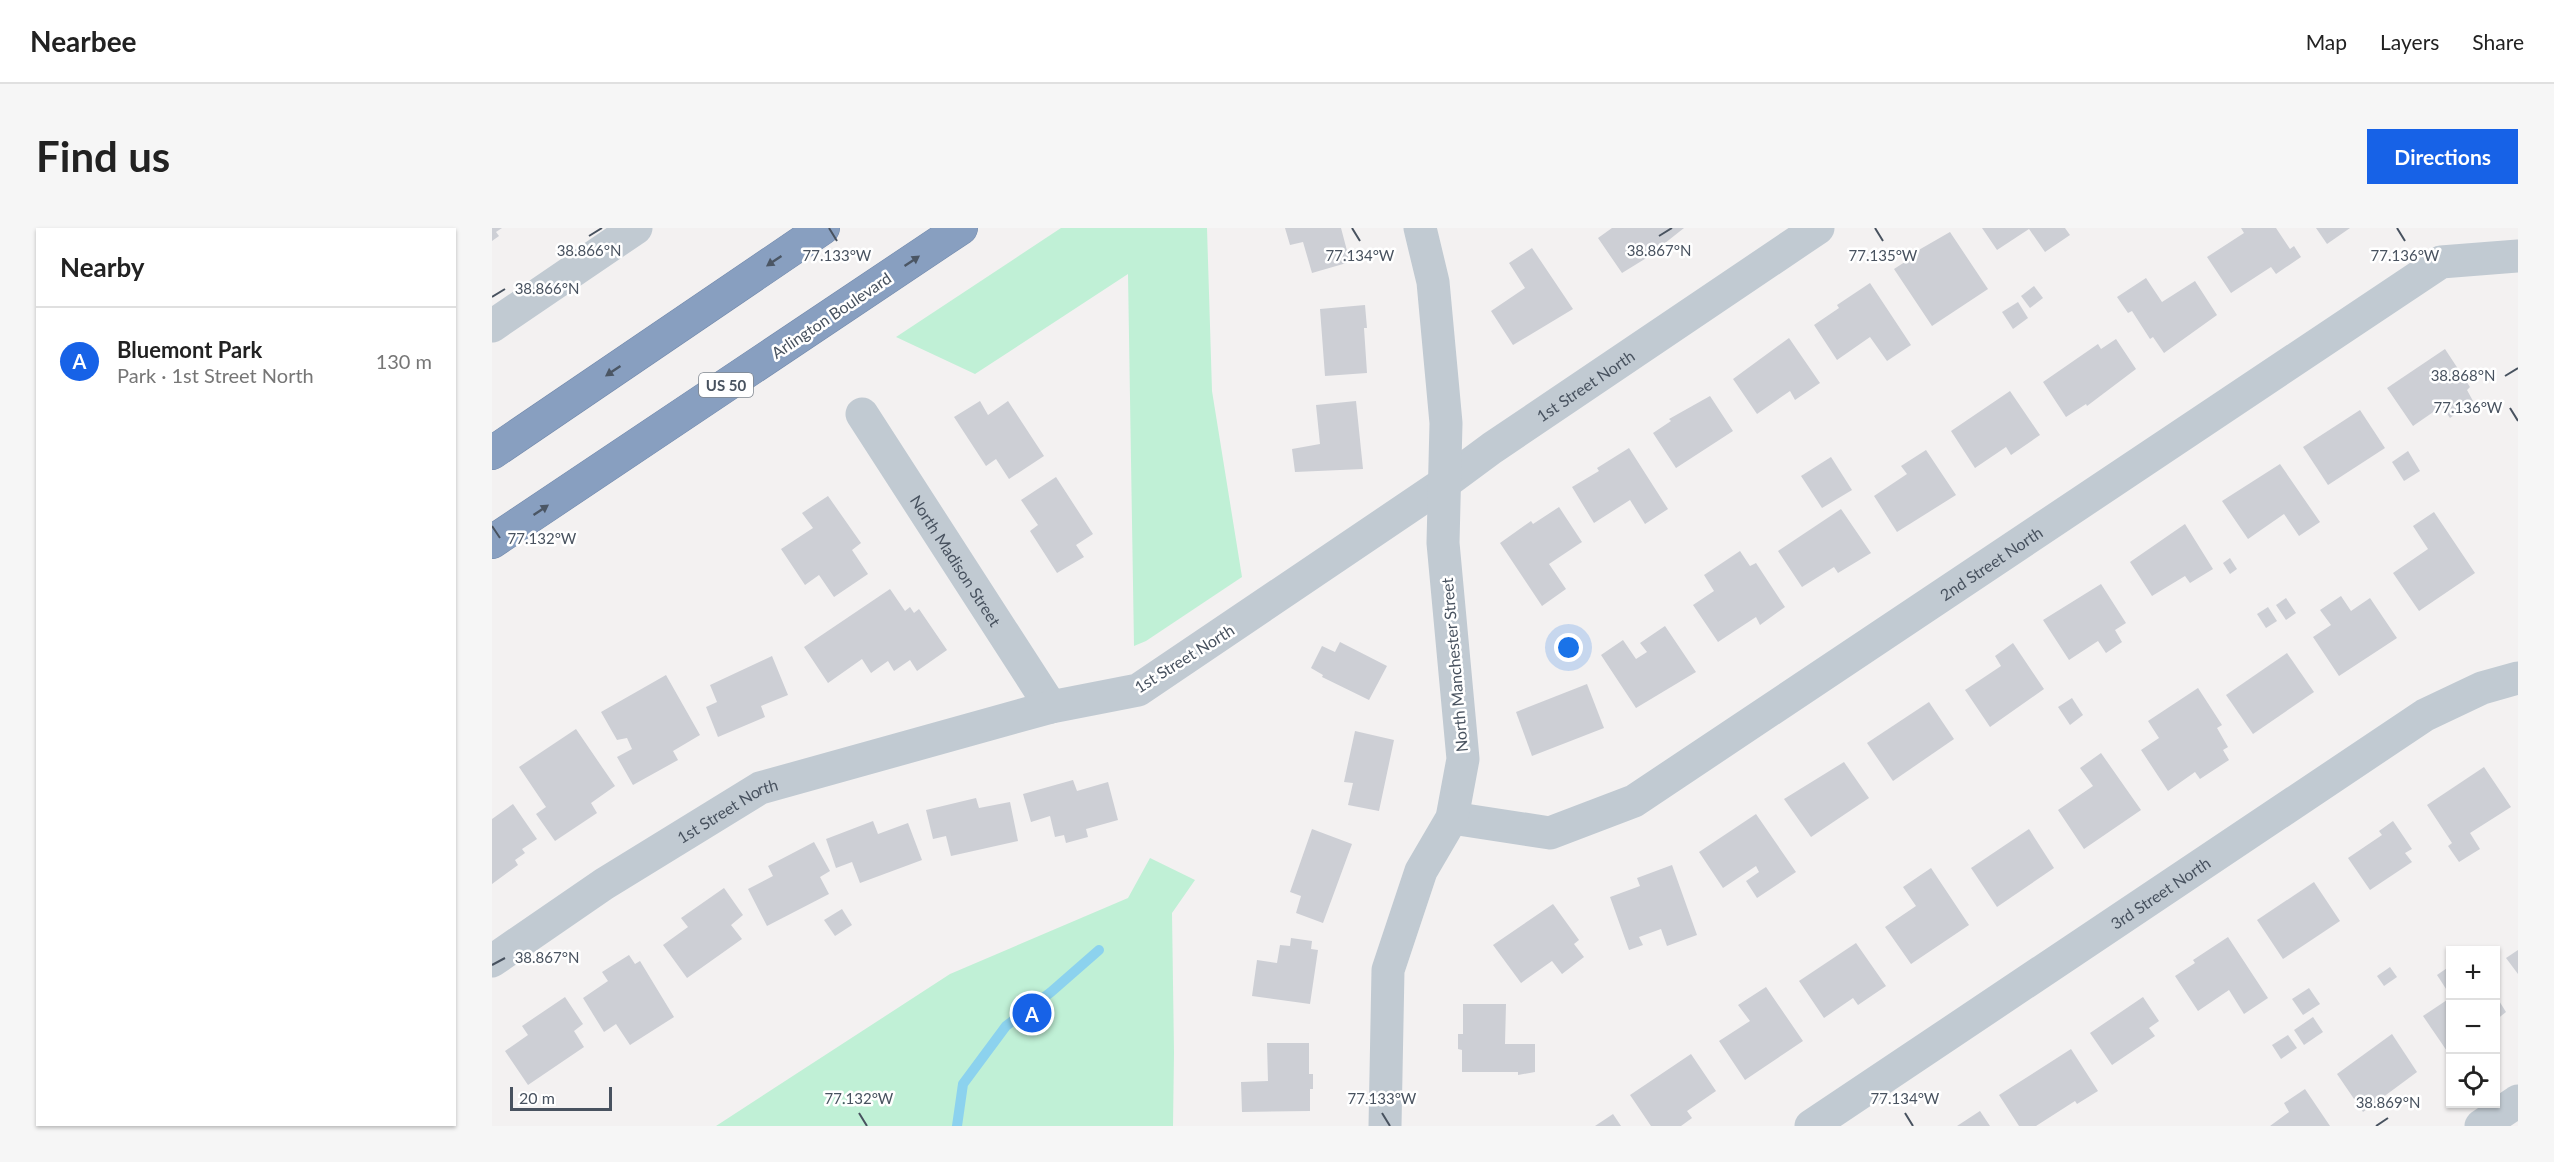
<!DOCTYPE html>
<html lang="en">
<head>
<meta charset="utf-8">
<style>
  body { margin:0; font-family:Lato,sans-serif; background:#f6f6f6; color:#222 }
  .controls { position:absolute; right:18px; bottom:18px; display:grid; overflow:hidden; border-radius:0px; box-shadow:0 2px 4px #0004 }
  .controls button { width:54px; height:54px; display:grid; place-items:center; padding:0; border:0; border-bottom:2px solid #e0e0e0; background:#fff; color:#222; font:30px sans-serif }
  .scale { position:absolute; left:18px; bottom:15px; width:102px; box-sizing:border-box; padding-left:6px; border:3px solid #48525f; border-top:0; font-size:16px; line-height:21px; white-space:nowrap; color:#48525f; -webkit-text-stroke:4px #fff; paint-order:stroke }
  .you { position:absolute; left:1077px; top:420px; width:21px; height:21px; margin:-15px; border:4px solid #fff; border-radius:50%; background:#1a73e8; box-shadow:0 0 0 9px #1a73e833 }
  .badge { display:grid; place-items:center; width:39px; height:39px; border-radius:50%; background:#1762e7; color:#fff; font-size:20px; font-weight:700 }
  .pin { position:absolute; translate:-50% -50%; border:3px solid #fff; box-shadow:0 2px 6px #0006 }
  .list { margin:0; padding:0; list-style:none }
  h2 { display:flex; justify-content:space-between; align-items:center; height:78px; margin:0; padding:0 24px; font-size:26px }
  h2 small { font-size:20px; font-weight:400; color:#767676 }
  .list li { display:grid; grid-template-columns:39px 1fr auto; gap:18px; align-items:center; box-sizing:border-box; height:108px; padding:0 24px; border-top:2px solid #e0e0e0 }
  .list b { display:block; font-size:22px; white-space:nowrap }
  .list p { margin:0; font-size:20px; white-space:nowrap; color:#767676 }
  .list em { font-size:20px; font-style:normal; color:#767676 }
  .icon { flex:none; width:33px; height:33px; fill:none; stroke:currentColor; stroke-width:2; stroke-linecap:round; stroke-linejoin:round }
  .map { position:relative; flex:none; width:2026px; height:898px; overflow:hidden; border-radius:0px }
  header { display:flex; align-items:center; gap:36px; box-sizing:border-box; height:84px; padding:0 30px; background:#fff; border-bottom:2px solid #e0e0e0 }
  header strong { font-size:28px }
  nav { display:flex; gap:33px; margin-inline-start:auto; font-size:21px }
  .intro { display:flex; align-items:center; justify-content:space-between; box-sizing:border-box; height:144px; padding:0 36px }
  h1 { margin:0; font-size:42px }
  .button { padding:15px 27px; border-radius:0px; background:#1762e7; color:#fff; font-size:21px; font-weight:700 }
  main { display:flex; gap:36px; padding:0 36px }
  aside { flex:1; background:#fff; border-radius:0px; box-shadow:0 2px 4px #0004 }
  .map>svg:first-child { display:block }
</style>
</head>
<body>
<header>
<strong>Nearbee</strong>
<nav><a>Map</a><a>Layers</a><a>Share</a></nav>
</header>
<div class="intro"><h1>Find us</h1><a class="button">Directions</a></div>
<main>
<aside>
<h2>Nearby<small></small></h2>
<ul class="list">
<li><span class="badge">A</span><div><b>Bluemont Park</b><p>Park · 1st Street North</p></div><em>130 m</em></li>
</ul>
</aside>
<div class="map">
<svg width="2026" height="898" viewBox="0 0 2026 898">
  <rect width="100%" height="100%" fill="#f3f1f1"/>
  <g fill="#c0f0d6">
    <polygon points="569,0 715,0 720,163 750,349 654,413 642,418 636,46 483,146 404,109"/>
    <polygon points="658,630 703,652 680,685 682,825 681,898 224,898 458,746 636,670"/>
  </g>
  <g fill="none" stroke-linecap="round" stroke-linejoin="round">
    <polyline stroke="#8cd2ee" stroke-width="10" points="465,898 471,856 514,798 559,764 607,722"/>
  </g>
  <g fill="#cdcfd5">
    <polygon points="0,0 10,0 4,4 7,8 0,13"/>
    <polygon points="793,0 849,0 858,34 820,45 811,14 798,17"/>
    <polygon points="1120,0 1192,0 1168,19 1169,21 1130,45 1106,10"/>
    <polygon points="1490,0 1573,0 1578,7 1553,24 1537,1 1505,22"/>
    <polygon points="1749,0 1784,0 1798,21 1802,18 1809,29 1784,46 1779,39 1739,65 1715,29 1752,5"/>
    <polygon points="1824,0 1858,0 1835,16"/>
    <polygon points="1458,4 1496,61 1440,98 1402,41 1419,30 1418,27"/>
    <polygon points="1040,20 1081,81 1021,117 999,83 1033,60 1017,35"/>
    <polygon points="1654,50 1670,74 1703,53 1725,87 1672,125 1661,109 1658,111 1640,83 1636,85 1625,69"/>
    <polygon points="1378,55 1419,117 1395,133 1378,109 1345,132 1322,97 1347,80 1345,77"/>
    <polygon points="1542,58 1551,70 1538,80 1529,68"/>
    <polygon points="1526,74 1536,90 1521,101 1510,84"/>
    <polygon points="873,77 875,100 872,100 875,145 833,148 828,81"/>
    <polygon points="1297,110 1328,155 1303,172 1298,163 1265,186 1241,151"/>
    <polygon points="1624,111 1644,141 1595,178 1594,176 1574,189 1551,154 1606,116 1609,121"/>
    <polygon points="1953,121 1978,159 1975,162 1981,173 1958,190 1950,178 1921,198 1895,160"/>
    <polygon points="1518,163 1548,207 1519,227 1514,219 1483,240 1459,203"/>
    <polygon points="1218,168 1241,203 1184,240 1161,205 1179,193 1177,191"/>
    <polygon points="488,173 496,187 516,173 552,228 517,251 504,231 494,238 462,189"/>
    <polygon points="864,173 871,241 803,244 800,221 828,216 824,177"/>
    <polygon points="1868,182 1893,220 1836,257 1811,219"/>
    <polygon points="1137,220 1176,281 1153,296 1138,272 1102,295 1080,259 1107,243 1105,240"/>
    <polygon points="1434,222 1464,267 1405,304 1382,268 1415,246 1409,238"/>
    <polygon points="1916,223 1928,243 1912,253 1900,234"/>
    <polygon points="1339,229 1360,262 1330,280 1309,248"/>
    <polygon points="1788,236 1828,294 1807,308 1792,286 1756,311 1730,273"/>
    <polygon points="564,249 601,306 584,317 592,329 565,345 538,303 546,297 529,272"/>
    <polygon points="336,268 369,315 360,322 376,346 342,369 327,347 313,357 289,321 321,300 310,285"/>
    <polygon points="1067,279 1090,314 1057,336 1074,361 1050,378 1008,315 1039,293 1041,296"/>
    <polygon points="1349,281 1379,325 1346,345 1342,339 1310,359 1286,323"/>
    <polygon points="1942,284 1983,345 1927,383 1901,345 1936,321 1921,298"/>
    <polygon points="1693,296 1721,341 1698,355 1693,348 1660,368 1638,334"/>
    <polygon points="1248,323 1258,338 1264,335 1293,379 1268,397 1264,389 1226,414 1201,377 1222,363 1212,347"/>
    <polygon points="1738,330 1745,341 1738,346 1731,335"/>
    <polygon points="1609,356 1634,395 1623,402 1630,414 1614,425 1606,413 1577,432 1551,392"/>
    <polygon points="398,361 413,383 418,379 422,385 427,381 455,422 425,443 418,432 402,443 396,433 379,445 370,431 336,455 312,419"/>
    <polygon points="1849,368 1859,383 1878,370 1905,410 1847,448 1821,409 1839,397 1828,382"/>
    <polygon points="1794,370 1804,385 1794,392 1784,377"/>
    <polygon points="1776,379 1785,393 1774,400 1765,386"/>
    <polygon points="1173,398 1204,444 1144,480 1109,427 1131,412 1144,431 1155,424 1148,415"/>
    <polygon points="848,414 895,438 877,472 830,449 831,447 819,440 830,418 843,424"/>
    <polygon points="1521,415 1552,461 1498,499 1473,462 1509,438 1503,428"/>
    <polygon points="1795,425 1822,464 1761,506 1734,467"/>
    <polygon points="280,428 296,467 269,478 273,489 226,509 214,479 225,474 218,457"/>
    <polygon points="174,447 208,507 181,523 186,532 141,557 125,529 140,521 135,510 125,512 109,484"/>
    <polygon points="1095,456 1112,500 1040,528 1024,484"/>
    <polygon points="1706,460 1730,497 1725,500 1736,519 1731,522 1737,532 1708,551 1703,544 1676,563 1649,522 1667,510 1656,493"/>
    <polygon points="1580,470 1591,487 1578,497 1566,479"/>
    <polygon points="1437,474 1462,511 1401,553 1375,515"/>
    <polygon points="84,501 123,558 99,575 105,585 63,613 44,586 54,579 27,539"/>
    <polygon points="863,503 902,512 887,583 856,577 861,555 852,554"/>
    <polygon points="1609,525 1649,582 1592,621 1566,582 1601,558 1588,540"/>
    <polygon points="1352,534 1377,570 1319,609 1292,571"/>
    <polygon points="1992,539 2019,579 1978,605 1988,621 1967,634 1956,618 1960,615 1935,577"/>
    <polygon points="581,552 585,563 616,554 626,592 594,601 596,609 574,615 572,607 563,609 558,588 539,594 531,566"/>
    <polygon points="484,570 487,580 518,574 526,613 459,628 454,608 441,611 434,582"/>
    <polygon points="21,576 45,611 30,621 33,625 23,632 26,637 0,656 0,591"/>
    <polygon points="1264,586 1304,644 1265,670 1254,653 1267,644 1264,638 1231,660 1207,624"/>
    <polygon points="381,593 386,606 416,595 430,632 368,655 360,634 344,640 334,611"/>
    <polygon points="1901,593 1920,621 1913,625 1920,634 1878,662 1856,630 1890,607 1887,603"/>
    <polygon points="820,601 860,616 831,695 804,685 809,668 798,664"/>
    <polygon points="1537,601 1562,640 1505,679 1479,640"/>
    <polygon points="322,614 338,643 328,649 337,666 275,698 256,661 281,648 276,638"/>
    <polygon points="1180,637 1205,707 1175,718 1169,701 1147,709 1151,717 1137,722 1118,669 1148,658 1145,650"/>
    <polygon points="1439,640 1477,697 1419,736 1393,699 1424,678 1411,659"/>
    <polygon points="1822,654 1848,693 1791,731 1765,692"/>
    <polygon points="232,660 251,687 239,697 250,711 195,750 171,717 196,699 189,690"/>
    <polygon points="1061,676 1087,712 1082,716 1092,729 1070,746 1060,733 1029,755 1001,717"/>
    <polygon points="350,681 360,697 343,708 332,692"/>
    <polygon points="1736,709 1776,770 1752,786 1737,762 1706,783 1683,748 1703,735 1701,732"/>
    <polygon points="799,710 820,713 819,721 826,722 818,776 760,768 765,732 785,735 788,717 798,718"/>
    <polygon points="1364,715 1394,758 1366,777 1361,770 1332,790 1307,753"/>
    <polygon points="2026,722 2026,746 2014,730"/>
    <polygon points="137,727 143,736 148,733 182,789 138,817 124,796 112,804 91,770 116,753 110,744"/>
    <polygon points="1958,738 1958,767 1945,747"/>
    <polygon points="1898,739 1905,749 1892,758 1885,748"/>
    <polygon points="1274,759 1311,813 1253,852 1227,813 1258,793 1246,777"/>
    <polygon points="1817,760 1828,776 1811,787 1800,771"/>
    <polygon points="2004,768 2014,784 2004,792"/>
    <polygon points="73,769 91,796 82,803 92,819 36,857 13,823 36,807 30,798"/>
    <polygon points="1651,769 1667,793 1657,800 1663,808 1620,837 1598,805"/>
    <polygon points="1958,770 1958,825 1957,826 1931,788"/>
    <polygon points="971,776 1014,776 1013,816 1043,816 1043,844 1026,847 1026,844 970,844 970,822 966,821 966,806 971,806"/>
    <polygon points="1821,789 1831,804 1812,817 1802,802"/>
    <polygon points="1900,806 1925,844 1871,884 1845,846"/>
    <polygon points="1796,807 1805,820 1789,831 1780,817"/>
    <polygon points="775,815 817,815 817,846 821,846 821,861 818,861 818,883 750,884 749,854 776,853"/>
    <polygon points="1579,821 1606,863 1585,876 1583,873 1544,898 1527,898 1507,867"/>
    <polygon points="1199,826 1224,863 1195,883 1200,890 1189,898 1159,898 1138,867"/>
    <polygon points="1813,861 1838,898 1778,898 1797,884 1792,875"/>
    <polygon points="1488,883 1498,898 1465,898"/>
    <polygon points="1121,886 1129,898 1103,898"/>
  </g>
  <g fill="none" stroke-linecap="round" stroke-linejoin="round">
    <defs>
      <g id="highway">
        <polyline points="0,225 331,0"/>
        <polyline points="0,314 469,0"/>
      </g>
    </defs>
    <use href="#highway" stroke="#738aab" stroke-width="34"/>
    <g stroke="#c1cad2" stroke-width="33">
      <polyline points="0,98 144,0"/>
      <path id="s1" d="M370,186L559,479"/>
      <path id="s2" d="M960,590L1058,605L1142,573L1949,34L2026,28"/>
      <path id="s3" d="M0,733L112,656L268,560L559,479L646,462L954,254L1000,220L1326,0"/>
      <polyline points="893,898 896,742 929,643 960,590 971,531 951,315 954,195 941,54 928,0"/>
      <path id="s4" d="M1319,898L1933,487L1990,460L2026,450"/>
      <polyline points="1989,898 2026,873"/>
    </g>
    <use href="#highway" stroke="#889fc0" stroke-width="33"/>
  </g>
  <defs><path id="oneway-solid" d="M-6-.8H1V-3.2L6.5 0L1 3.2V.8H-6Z" transform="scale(1.5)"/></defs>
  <g fill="#4b5664">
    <use href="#oneway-solid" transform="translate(282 33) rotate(146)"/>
    <use href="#oneway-solid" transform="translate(420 33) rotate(-34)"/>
    <use href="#oneway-solid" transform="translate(121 143) rotate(146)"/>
    <use href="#oneway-solid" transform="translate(49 282) rotate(-34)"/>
  </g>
  <path fill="none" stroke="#48525f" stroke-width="2" d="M337,0L345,13M860,0L868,13M1383,0L1391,13M1905,0L1913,13M97,8L110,0M1167,8L1180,0M0,69L13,61M2013,148L2026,140M2018,180L2026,193M0,298L8,310M0,737L13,730M367,885L375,898M890,885L898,898M1413,885L1421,898M1884,898L1896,890"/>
  <g text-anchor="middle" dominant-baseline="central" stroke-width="5" stroke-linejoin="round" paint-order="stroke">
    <rect fill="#fff" stroke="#7f868f" stroke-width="1.5" x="207" y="145" width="54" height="24" rx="4.5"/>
    <g font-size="15" font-weight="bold" fill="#48525f">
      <text x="234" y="157">US 50</text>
    </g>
    <g font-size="16" fill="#48525f" stroke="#fff">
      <text transform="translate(339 87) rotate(-34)">Arlington Boulevard</text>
      <text stroke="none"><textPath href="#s3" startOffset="1251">1st Street North</textPath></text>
      <text stroke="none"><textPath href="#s1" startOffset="174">North Madison Street</textPath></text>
      <text stroke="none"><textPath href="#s2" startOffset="618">2nd Street North</textPath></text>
      <text transform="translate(692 430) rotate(-32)">1st Street North</text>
      <text transform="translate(962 437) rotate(-95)">North Manchester Street</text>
      <text stroke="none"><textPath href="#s3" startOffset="280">1st Street North</textPath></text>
      <text stroke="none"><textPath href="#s4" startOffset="420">3rd Street North</textPath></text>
    </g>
  </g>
  <g font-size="15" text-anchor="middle" fill="#48525f" stroke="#fff" stroke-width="5" stroke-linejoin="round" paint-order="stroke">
    <text x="1167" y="28">38.867°N</text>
    <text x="97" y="28">38.866°N</text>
    <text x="345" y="33">77.133°W</text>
    <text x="868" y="33">77.134°W</text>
    <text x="1391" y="33">77.135°W</text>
    <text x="1913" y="33">77.136°W</text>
    <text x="55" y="66">38.866°N</text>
    <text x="1971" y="153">38.868°N</text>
    <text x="1976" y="185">77.136°W</text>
    <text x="50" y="316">77.132°W</text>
    <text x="55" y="735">38.867°N</text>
    <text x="367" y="876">77.132°W</text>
    <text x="890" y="876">77.133°W</text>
    <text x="1413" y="876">77.134°W</text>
    <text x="1896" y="880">38.869°N</text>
  </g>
</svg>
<div class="controls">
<button>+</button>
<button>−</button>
<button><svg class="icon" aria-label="locate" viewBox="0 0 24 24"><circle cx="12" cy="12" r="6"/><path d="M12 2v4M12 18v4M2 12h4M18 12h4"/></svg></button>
</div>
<div class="scale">20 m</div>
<div class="you"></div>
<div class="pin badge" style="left:540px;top:785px">A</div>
</div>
</main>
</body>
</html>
